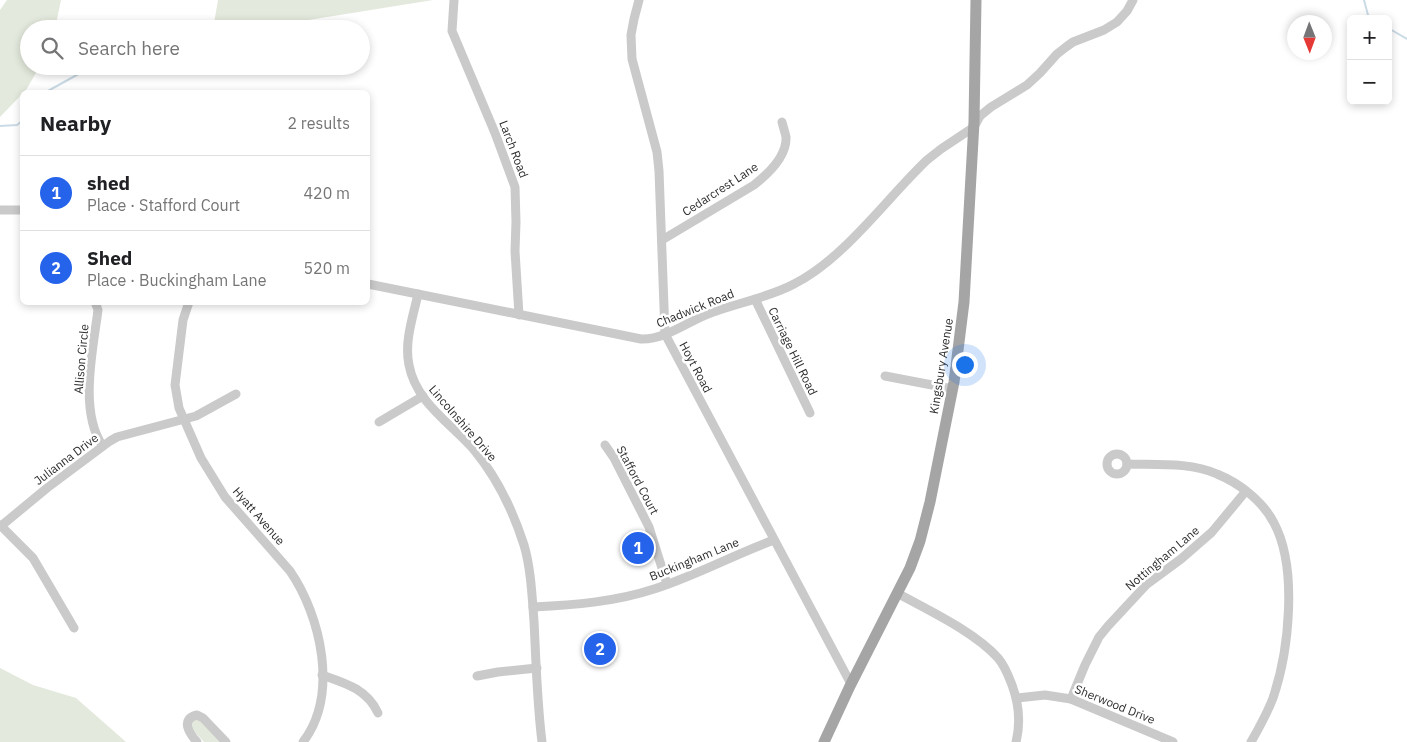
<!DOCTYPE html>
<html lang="en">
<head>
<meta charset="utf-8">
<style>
  body { margin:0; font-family:"IBM Plex Sans",sans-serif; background:#f2f2f2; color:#202124 }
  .controls { position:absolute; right:15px; top:15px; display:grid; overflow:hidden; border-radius:8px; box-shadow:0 2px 8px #0003 }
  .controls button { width:45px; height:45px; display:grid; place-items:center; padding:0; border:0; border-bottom:1px solid #e0e0e0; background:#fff; color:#202124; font:25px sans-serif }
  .compass { position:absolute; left:1287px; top:15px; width:45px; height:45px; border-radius:50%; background:#fff; box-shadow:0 2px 8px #0003; rotate:179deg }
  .you { position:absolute; left:964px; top:364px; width:18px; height:18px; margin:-12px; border:4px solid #fff; border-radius:50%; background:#1a73e8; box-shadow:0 0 0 8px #1a73e833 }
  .badge { display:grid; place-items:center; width:32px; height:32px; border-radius:50%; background:#2563eb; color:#fff; font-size:16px; font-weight:700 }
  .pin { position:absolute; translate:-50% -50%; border:2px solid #fff; box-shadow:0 1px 5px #0006 }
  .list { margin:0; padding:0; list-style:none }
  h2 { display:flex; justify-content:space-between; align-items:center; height:65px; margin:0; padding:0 20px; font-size:21px }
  h2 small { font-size:16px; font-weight:400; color:#757577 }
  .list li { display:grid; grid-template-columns:32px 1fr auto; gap:15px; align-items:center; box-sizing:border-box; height:75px; padding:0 20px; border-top:1px solid #e0e0e0 }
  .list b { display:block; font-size:19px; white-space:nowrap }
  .list p { margin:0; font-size:16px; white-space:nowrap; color:#757577 }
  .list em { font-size:16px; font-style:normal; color:#757577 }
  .icon { flex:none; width:28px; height:28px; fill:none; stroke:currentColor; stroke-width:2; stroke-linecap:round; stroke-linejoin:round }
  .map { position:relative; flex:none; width:1407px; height:742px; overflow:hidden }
  .search { position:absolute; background:#fff; box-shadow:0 2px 8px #0003; left:20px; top:20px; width:350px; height:55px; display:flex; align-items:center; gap:12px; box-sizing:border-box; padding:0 18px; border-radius:28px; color:#757577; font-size:19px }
  .panel { position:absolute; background:#fff; box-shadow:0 2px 8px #0003; left:20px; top:90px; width:350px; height:215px; border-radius:8px }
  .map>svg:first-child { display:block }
</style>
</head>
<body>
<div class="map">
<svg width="1407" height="742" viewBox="0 0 1407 742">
  <rect width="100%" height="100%" fill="#fff"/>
  <g fill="#e3e9dc">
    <polygon points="7,0 61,0 55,29 29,29 29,66 40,66 26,90 0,117 0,10"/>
    <polygon points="218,0 433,0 253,29 213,29"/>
    <polygon points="0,668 33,685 76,698 126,742 0,742"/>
    <polygon points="198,719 221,742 204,742 192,729 191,724 194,720"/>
  </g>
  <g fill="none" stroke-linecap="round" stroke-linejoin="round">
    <g stroke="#cadbe6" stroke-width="2">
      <polyline points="1364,0 1368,15 1373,19"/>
      <polyline points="1388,28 1407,39"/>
      <polyline points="46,92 93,66"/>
      <polyline points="0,126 17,125 22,121"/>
    </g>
    <g stroke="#cacaca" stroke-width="9">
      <polyline points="454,0 452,31 495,133 515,187 516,222 515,251 519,315"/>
      <polyline points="639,0 634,19 631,35 632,59 657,152 659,171 665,334 851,684"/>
      <polyline points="0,210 22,210"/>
      <path d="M662,240L754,185C768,174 787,156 786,137C785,132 783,126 782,122"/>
      <path d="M368,284L641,339C665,340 687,322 708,314C736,303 768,298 794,284C844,259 886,199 927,160L941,149L974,127L980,116L991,107L1027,85L1040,73L1057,54L1066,47L1073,42L1104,30L1117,22L1127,11L1133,0"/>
      <path d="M418,294C413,317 404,342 409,365C416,403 452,424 475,451C498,479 513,511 524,545C531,569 532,596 534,621C536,661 537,702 542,742"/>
      <polyline points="755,299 810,413"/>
      <path d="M95,302L98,310C93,350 79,410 102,445"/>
      <path d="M189,302L183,320L175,385L179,408L201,458L225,497L290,571C321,616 339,695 303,742"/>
      <polyline points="885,376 953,389"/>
      <polyline points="379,422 423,396"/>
      <polyline points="605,445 614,458 649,527 667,584"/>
      <circle cx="1117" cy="464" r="10"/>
      <path d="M1127,464C1156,465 1190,462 1217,474C1239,483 1263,501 1274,523C1298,568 1289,651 1273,698C1267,714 1259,728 1251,742"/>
      <polyline points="0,525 33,558 74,628"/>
      <polyline points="1,526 47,488 110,441 117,437 196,416 236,394"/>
      <path d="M897,593C928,610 975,632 998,658C1005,666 1008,675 1012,685C1019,704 1021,722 1016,742"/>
      <path d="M533,607C573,605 615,602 654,589C695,576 733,555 774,540"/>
      <path d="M322,675C345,683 367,689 378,713"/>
      <polyline points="477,676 498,672 537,668"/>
      <polyline points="1017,698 1045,695 1071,699 1173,742"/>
      <polyline points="1071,699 1085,665 1099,637 1108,626 1147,584 1181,559 1212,532 1246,491"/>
      <path d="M197,742C189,733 180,719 197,715L203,718L226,742"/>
    </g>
    <polyline stroke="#a5a5a5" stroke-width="11" points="824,742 850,686 910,568 920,541 930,502 954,382 964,302 974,122 976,0"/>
  </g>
  <g text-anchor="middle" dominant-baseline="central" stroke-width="5" stroke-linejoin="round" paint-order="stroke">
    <g font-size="12" fill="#2d2d2d" stroke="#fff">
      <text transform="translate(514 149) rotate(69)">Larch Road</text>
      <text transform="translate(720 189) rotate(-33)">Cedarcrest Lane</text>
      <text transform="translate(695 308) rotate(-22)">Chadwick Road</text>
      <text transform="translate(793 351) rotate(64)">Carriage Hill Road</text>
      <text transform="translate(81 359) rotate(-85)">Allison Circle</text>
      <text transform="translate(941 366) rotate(-81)">Kingsbury Avenue</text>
      <text transform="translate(696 367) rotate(62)">Hoyt Road</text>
      <text transform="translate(463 423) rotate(49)">Lincolnshire Drive</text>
      <text transform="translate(66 459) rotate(-37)">Julianna Drive</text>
      <text transform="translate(638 480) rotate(62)">Stafford Court</text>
      <text transform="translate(259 516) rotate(49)">Hyatt Avenue</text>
      <text transform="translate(1162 558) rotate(-40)">Nottingham Lane</text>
      <text transform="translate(694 559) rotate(-22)">Buckingham Lane</text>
      <text transform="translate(1115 704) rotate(22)">Sherwood Drive</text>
    </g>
  </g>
</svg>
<div class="controls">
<button>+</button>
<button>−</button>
</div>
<svg class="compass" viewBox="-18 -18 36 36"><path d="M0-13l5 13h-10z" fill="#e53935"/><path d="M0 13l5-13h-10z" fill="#757577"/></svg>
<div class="you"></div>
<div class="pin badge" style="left:638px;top:548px">1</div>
<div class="pin badge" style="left:600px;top:649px">2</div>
<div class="search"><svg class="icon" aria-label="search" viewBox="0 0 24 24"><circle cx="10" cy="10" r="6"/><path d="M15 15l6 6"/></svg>Search here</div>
<section class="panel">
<h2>Nearby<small>2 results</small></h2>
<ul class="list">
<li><span class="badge">1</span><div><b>shed</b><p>Place · Stafford Court</p></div><em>420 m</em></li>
<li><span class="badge">2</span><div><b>Shed</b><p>Place · Buckingham Lane</p></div><em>520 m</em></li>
</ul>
</section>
</div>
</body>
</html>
